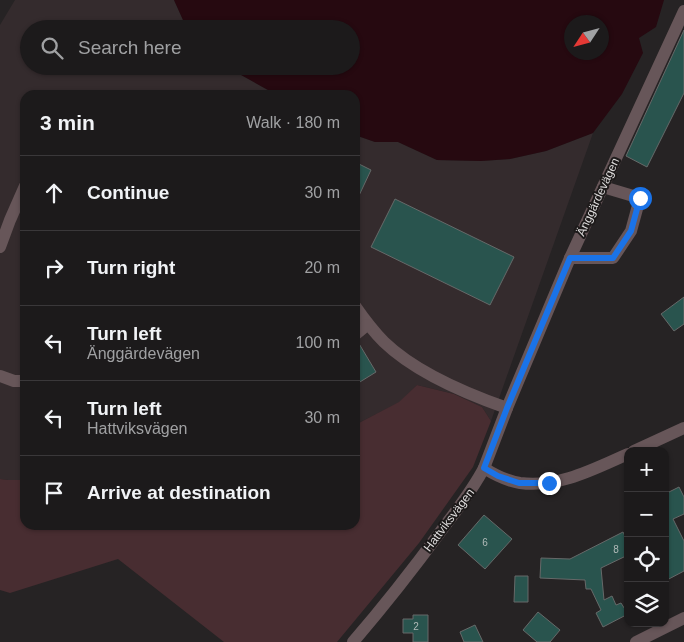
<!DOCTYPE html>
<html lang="en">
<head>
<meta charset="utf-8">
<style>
  body { margin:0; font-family:Arial,sans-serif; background:#252324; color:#f1f3f6 }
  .controls { position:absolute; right:15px; bottom:15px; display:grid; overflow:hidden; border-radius:10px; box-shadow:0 1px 4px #0004 }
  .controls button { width:45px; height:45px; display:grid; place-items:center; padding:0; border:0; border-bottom:1px solid #3a383a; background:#1c1a1b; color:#f1f3f6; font:25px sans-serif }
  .compass { position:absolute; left:564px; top:15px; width:45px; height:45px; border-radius:50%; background:#1c1a1b; box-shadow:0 1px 4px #0004; rotate:234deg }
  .stop { position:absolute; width:15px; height:15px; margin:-11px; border:4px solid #1a73e8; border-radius:50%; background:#fff }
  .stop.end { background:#1a73e8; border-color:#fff; box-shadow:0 1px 5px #0008 }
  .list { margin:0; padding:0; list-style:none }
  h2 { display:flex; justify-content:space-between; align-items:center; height:65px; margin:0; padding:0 20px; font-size:21px }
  h2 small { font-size:16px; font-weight:400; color:#a0a1a3 }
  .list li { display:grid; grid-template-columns:32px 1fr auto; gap:15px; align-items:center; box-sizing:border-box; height:75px; padding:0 20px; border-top:1px solid #3a383a }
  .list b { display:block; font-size:19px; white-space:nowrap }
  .list p { margin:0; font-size:16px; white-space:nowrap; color:#a0a1a3 }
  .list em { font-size:16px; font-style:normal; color:#a0a1a3 }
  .icon { flex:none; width:28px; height:28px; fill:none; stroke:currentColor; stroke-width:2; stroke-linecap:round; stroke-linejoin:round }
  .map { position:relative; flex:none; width:684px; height:642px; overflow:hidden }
  .search { position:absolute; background:#1c1a1b; box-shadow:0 1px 4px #0004; left:20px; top:20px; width:340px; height:55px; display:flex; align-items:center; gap:12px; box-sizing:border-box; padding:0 18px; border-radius:28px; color:#a0a1a3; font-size:19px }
  .panel { position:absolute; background:#1c1a1b; box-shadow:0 1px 4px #0004; left:20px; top:90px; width:340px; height:440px; border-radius:15px }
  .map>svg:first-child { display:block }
</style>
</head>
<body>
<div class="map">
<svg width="684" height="642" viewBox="0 0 684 642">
  <rect width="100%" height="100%" fill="#262324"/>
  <g fill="#342b2d">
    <polygon points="15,0 174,0 183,20 188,29 29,29 29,66 225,66 277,95 25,95 25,480 8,480 0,479 0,25"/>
    <polygon points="593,133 491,421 482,407 454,394 417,385 400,402 355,425 355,135 375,142 398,142 437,160 481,161 510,159 546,151"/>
  </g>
  <polygon fill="#482d31" points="417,385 454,394 482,407 491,421 473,467 419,543 337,642 224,642 118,559 10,593 0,590 0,479 8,480 25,480 25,525 355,525 355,425 399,402"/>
  <path fill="#260910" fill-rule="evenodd" d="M174,0H664L656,27L639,38L643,53L622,94L593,133L546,151L510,159L481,161L437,160L398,142H375L355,135V95H277L225,66H351V29H188L183,20ZM572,22H602V52H572Z"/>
  <g fill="#29544e" stroke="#666969">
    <polygon points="684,30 684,93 647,167 626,156"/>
    <polygon points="355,162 371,170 355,204"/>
    <polygon points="395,199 514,257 490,305 371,247"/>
    <polygon points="684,297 684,324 674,331 661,314"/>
    <polygon points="358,342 376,372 355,385 355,343"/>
    <polygon points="679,487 684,497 684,514 673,519 684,541 684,571 665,581 665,494"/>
    <polygon points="484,515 512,539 485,569 458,545"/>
    <polygon points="623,532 628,542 628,555 601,568 604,600 612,596 616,605 621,603 628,614 603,627 596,613 601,610 591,589 586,589 585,580 540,578 541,558 570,559"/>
    <polygon points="515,576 528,576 528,602 514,602"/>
    <polygon points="538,612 560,630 550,642 537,642 523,630"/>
    <polygon points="413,615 428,615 428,642 413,642 413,633 403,633 403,619 413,619"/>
    <polygon points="475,625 483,642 464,642 460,632"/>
  </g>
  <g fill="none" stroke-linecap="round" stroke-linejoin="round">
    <g stroke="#675659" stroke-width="12">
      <polyline points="0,247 10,220 25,186"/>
      <polyline points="570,258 613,258 631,231 640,198 603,187"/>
      <path d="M355,306C364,319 373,331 384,342C415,372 467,394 507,408"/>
      <polyline points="355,335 367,325"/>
      <polyline points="0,376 14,381 25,381"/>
      <polyline points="634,451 684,428"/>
      <polyline points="484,468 507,408 570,258 684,11"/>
      <path d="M353,642C384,606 413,569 441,531C456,511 472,491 484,468C495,475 507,481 520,483C559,488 594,469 628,454"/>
      <polyline points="636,642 684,618"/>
    </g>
  </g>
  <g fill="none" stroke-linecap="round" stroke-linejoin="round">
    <polyline stroke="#1a73e8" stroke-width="6" points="549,483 519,483 498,476 484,468 507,408 570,258 613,258 631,231 640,198"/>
  </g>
  <g text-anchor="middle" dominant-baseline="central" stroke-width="4" stroke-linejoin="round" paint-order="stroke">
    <g font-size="10" fill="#b1bab8">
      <text x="485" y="542">6</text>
      <text x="616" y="549">8</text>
      <text x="416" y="626">2</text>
    </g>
    <g font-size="12" fill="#dedcdc" stroke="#1d1a1a">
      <text transform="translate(598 197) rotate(-65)">Änggärdevägen</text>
      <text transform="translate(449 520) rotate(-53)">Hattviksvägen</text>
    </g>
  </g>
</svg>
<div class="controls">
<button>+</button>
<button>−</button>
<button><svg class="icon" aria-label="locate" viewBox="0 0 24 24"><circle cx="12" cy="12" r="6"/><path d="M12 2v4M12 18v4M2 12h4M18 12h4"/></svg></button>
<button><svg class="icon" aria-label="layers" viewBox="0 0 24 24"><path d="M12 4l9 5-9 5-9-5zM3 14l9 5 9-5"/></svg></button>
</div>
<svg class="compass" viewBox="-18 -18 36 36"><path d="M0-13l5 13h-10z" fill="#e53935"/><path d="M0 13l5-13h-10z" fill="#a0a1a3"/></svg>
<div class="stop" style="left:640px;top:198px"></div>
<div class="stop end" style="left:549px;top:483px"></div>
<div class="search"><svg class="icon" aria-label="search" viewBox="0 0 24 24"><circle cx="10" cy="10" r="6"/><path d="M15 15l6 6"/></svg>Search here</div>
<section class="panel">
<h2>3 min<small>Walk · 180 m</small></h2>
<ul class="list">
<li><svg class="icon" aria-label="ahead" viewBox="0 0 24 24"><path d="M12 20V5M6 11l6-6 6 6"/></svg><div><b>Continue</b></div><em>30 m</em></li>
<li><svg class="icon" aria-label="right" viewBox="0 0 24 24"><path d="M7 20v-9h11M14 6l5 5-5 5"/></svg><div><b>Turn right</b></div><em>20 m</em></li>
<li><svg class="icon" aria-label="left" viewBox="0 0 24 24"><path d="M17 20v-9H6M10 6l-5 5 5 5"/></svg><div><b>Turn left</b><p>Änggärdevägen</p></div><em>100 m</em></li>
<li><svg class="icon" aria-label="left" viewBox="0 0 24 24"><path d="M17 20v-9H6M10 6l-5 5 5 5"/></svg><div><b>Turn left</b><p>Hattviksvägen</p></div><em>30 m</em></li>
<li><svg class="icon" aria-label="arrive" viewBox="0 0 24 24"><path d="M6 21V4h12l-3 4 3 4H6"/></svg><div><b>Arrive at destination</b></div></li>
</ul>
</section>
</div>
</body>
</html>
